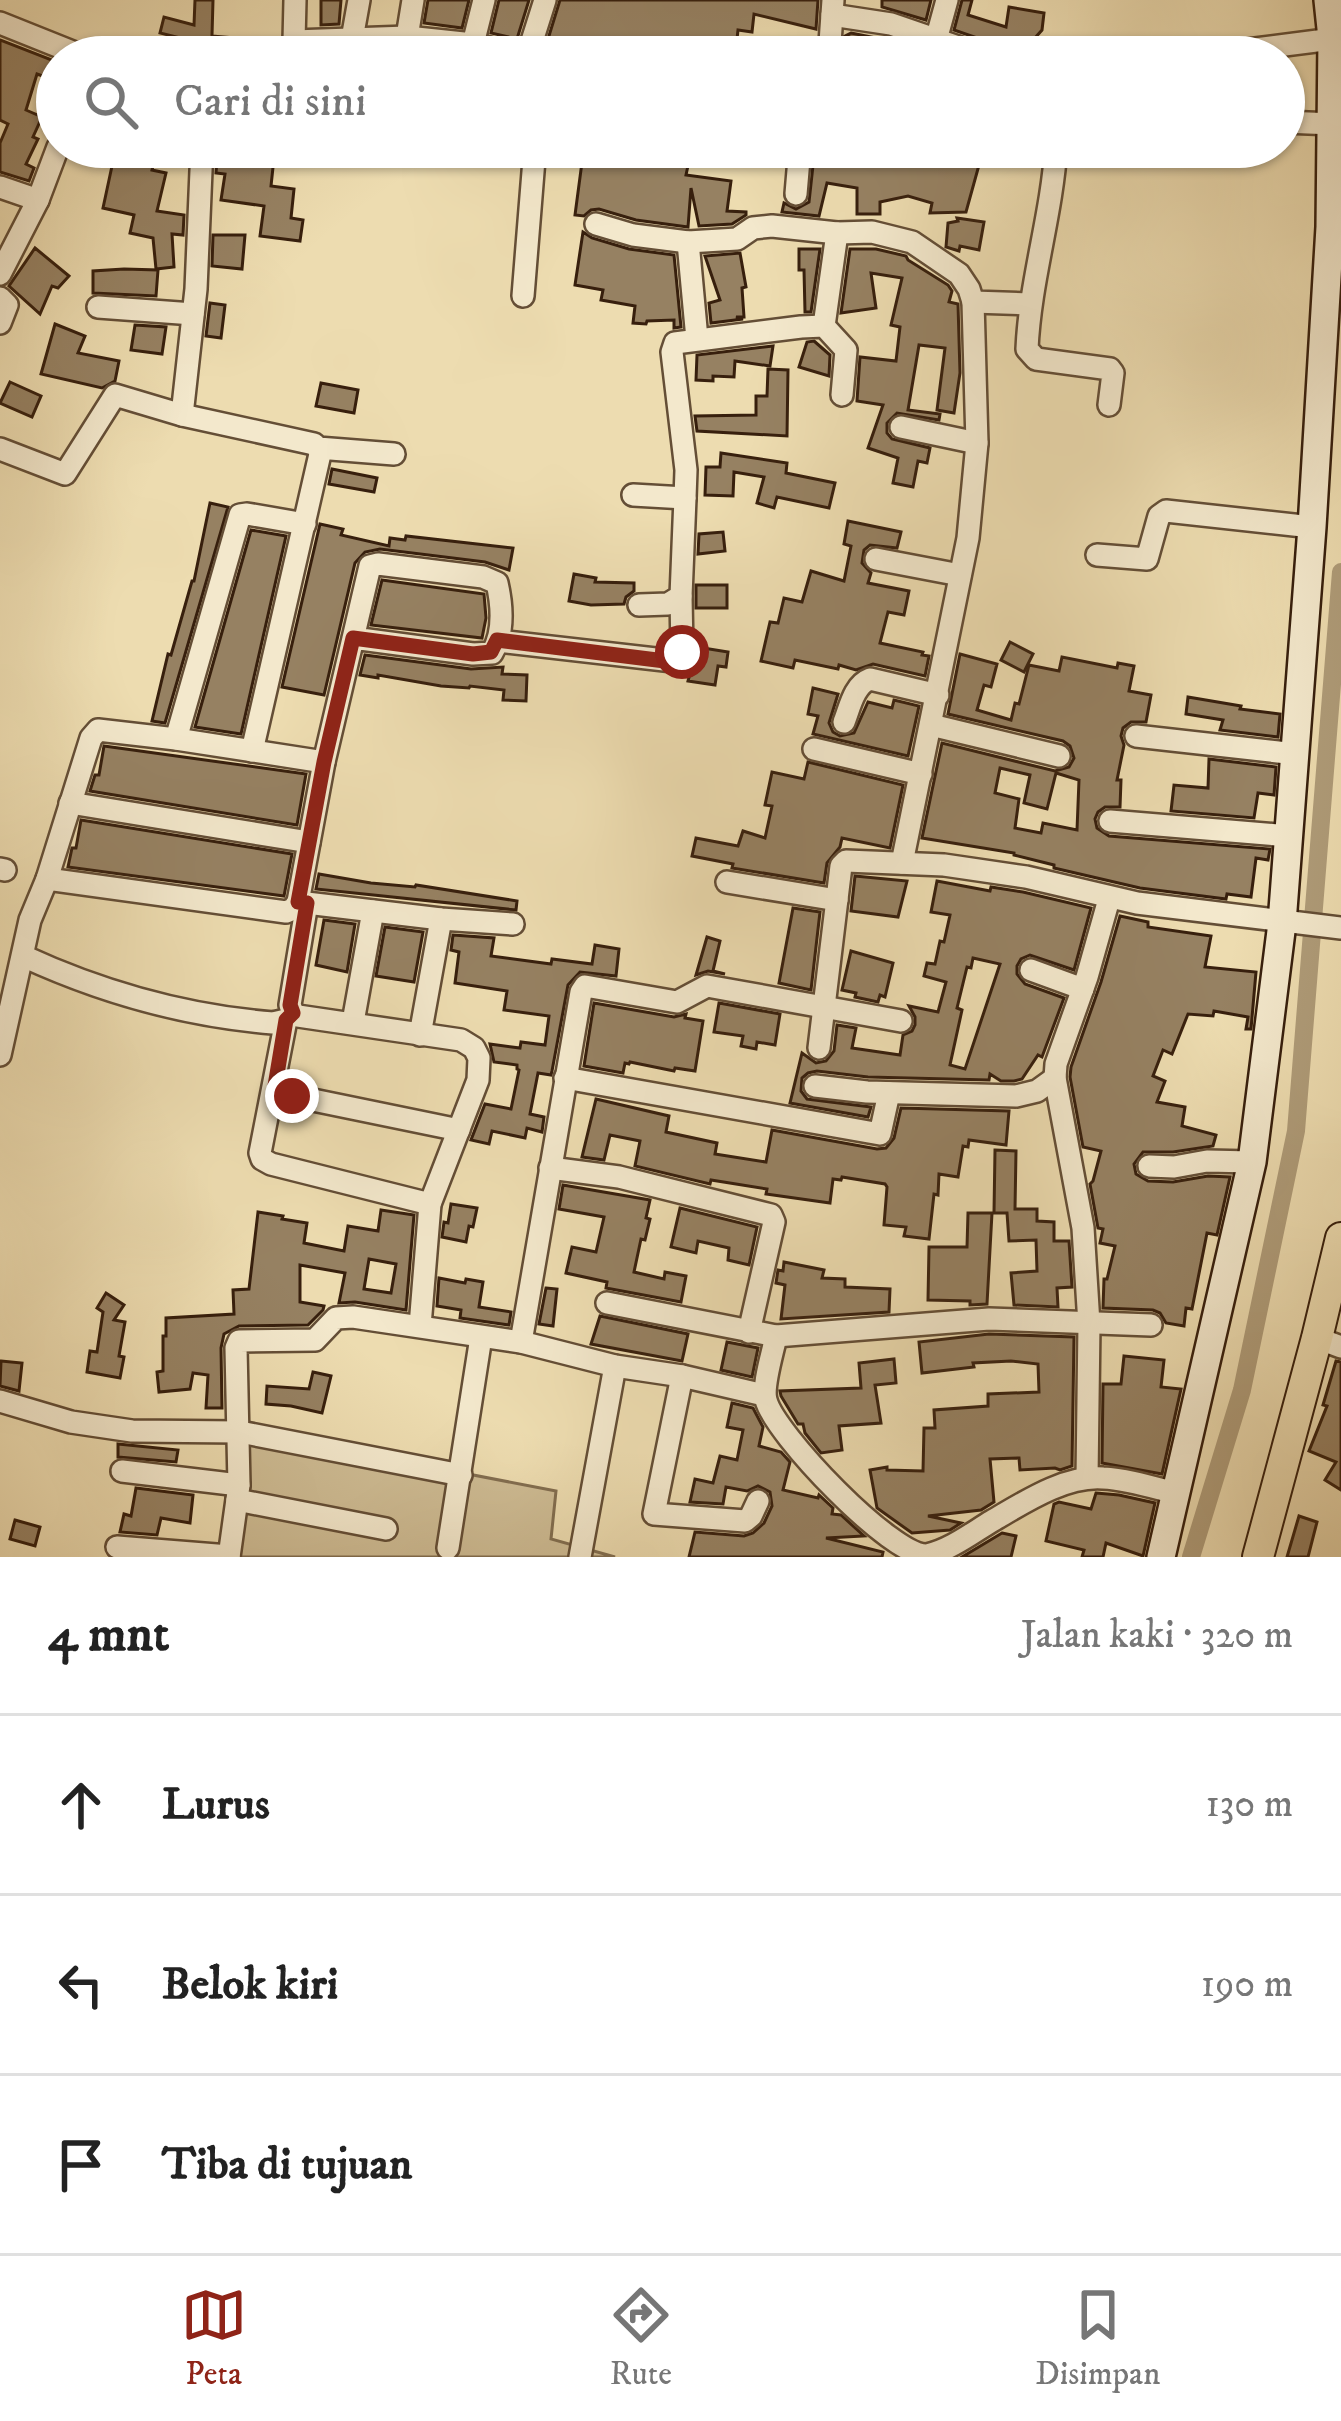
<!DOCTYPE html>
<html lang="id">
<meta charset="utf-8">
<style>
:root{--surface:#fff;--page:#f6f6f6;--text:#222;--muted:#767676;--line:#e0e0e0;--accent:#8f2418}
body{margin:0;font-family:"IM FELL DW Pica",serif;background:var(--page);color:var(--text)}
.stop{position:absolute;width:36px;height:36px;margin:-27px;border:9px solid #8f2418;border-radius:50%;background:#fff}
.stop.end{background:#8f2418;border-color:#fff;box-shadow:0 3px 12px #0008}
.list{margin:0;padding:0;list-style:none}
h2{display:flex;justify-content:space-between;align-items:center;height:156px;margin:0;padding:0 48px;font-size:51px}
h2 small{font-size:39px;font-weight:400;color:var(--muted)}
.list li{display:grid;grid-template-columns:78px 1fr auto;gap:36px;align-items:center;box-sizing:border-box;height:180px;padding:0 48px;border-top:3px solid var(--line)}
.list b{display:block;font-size:45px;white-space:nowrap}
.list em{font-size:39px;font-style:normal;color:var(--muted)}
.icon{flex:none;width:66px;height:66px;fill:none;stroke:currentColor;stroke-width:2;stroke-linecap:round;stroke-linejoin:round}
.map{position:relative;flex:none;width:1341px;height:1557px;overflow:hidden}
.search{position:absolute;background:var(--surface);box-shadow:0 3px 9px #0004;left:36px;right:36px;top:36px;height:132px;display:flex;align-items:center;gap:30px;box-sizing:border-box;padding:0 42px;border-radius:66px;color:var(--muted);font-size:45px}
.sheet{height:696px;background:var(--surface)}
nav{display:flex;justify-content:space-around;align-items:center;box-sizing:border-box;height:168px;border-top:3px solid var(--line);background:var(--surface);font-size:33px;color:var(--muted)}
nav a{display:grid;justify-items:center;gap:6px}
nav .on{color:var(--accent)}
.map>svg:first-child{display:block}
</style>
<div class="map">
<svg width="1341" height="1557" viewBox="0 0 1341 1557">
<rect width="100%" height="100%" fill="#eddcb0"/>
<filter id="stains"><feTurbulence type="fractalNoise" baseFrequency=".00167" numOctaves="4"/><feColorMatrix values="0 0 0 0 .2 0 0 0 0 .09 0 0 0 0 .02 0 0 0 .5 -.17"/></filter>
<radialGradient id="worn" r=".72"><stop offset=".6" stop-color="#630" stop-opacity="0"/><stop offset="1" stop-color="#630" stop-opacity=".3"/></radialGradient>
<polygon fill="#cebc94" stroke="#826e50" stroke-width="3" points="251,1432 556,1491 551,1539 615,1557 236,1557"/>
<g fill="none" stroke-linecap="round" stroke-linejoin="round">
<polyline stroke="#af9c79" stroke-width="18" points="1191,1557 1242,1390 1296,1131 1341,572"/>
</g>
<g fill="#968162" stroke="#371f0d" stroke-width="3" fill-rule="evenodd">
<polygon points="195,0 213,0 212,36 248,39 246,57 203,57 204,44 160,33 164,17 194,25"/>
<polygon points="321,0 341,0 339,24 321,25"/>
<polygon points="428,0 469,0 462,28 424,23"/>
<polygon points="499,0 529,0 517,39 491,33"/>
<polygon points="560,0 818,0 816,29 754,14 752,32 738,30 735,57 600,57 580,52 579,57 558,57 544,52"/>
<polygon points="882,0 931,0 926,20 882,7"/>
<polygon points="962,0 972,0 968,15 1006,27 1009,7 1044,13 1042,30 1018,57 1011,57 992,43 954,30"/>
<polygon points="851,33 901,43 903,57 867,57 869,42 845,36"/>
<polygon points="0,40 57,62 57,81 37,74 26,110 42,117 33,137 38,139 26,164 34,168 29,181 0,172 0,143 8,124 0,120"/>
<polygon points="119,147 158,147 152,170 166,173 157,211 184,215 183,235 172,234 174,267 156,269 153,238 130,233 134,215 103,208 115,152 118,152"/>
<polygon points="218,147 270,147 269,157 274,158 271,186 294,189 291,218 303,220 300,241 260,236 264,206 221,200 225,174 216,173"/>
<polygon points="584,147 685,147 683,160 689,161 686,175 731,181 727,211 746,212 746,215 732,224 699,226 691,188 688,227 636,220 599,209 591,210 584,216 575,215"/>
<polygon points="815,147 984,147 966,212 930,213 932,203 908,196 880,202 880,214 857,214 857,188 827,183 819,216 782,212 784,203 796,209 809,202"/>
<polygon points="957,218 984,222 979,250 960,246 959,251 946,247 948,223 958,221"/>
<polygon points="583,232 592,238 629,249 674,255 681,327 674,328 674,320 647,321 646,324 633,323 635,306 601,300 603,290 575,285"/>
<polygon points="213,235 245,235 242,269 212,266"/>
<polygon points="35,248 69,276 58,288 52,286 40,314 9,286"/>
<polygon points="799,249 820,249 811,312 805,312 804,270 799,270"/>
<polygon points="850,249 876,249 906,256 908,260 948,285 952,291 949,302 958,304 960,373 954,413 937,410 945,348 919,345 908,410 940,414 939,420 897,413 887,423 887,433 892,439 930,448 927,463 918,461 913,487 893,483 898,458 868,448 883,405 857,401 860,357 896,361 900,327 891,325 902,278 871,273 876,308 841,313"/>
<polygon points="740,253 746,287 742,288 744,317 736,317 743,319 711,323 709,303 720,300 705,256"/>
<polygon points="124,269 158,270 156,296 93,293 93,271"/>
<polygon points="210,303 225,305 221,338 206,336"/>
<polygon points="55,324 85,336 78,353 119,361 115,381 102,388 41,374"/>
<polygon points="135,325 166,327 162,354 131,350"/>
<polygon points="814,341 830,355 829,376 799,367 807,342"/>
<polygon points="773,346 770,366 735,361 734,377 713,376 713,381 696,380 697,355"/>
<polygon points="768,369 788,370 787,436 697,431 695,416 756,415 756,396 767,396"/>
<polygon points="10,382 41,396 32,417 0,403"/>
<polygon points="321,383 358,390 354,413 316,406"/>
<polygon points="721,453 787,463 786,473 835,483 829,508 777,497 774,508 757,503 764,477 734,472 733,496 705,495 706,467 720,467"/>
<polygon points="332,469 377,478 374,492 329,484"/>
<polygon points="210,503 228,507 165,723 152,721 168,654 171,655 192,581 194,581"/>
<polygon points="848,521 901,532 897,548 870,545 864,550 862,563 871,573 868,583 909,591 904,615 888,612 880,643 923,652 922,655 929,656 925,676 873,664 856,670 839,665 838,669 795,660 793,668 761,661 770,622 778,623 784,598 802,602 811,571 844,581 851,546 844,544"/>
<polygon points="320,524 343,529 341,535 389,546 390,538 405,540 406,536 513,548 509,570 485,562 380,549 365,552 355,563 324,695 282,687"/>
<polygon points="251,530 286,536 241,734 195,727"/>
<polygon points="723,532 725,551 698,554 699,534"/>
<polygon points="574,574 596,578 595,582 634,583 634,591 626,597 624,604 591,605 569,601"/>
<polygon points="382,580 484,594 486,618 482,638 371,625"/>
<rect x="696" y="585" width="31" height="23"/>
<polygon points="1010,642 1033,654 1024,672 1001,660"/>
<polygon points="697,647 728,652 726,667 718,666 715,685 688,681"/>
<path d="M960,654L997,664L991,687L984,685L977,710L1011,720L1015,703L1019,704L1029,665L1059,671L1062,657L1117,668L1118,663L1134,666L1129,691L1151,695L1146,722H1131L1123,728L1121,736L1124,745L1117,780H1121L1120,807H1105L1098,812L1095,819L1097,828L1109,836L1270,849L1268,860L1256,858L1251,897L1227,894L1226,899L1140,888L1054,868V865L1014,855V853L922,838L942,743L1055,771L1069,767L1074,758L1070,746L1063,741L948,714ZM1000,768L1030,775L1024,803L1047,809L1056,773L1079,780L1077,830L1043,823L1041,833L1015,828L1019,799L995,793Z"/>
<polygon points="365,655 471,669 503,667 502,674 527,675 526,701 503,700 504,690 470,686 469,688 441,686 378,675 378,678 360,675"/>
<polygon points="813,688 838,694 829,723 833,732 840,736 854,733 868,702 892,708 894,700 919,706 908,756 813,734 818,716 808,714"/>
<polygon points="1188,697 1241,706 1240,709 1280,714 1278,737 1220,730 1223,720 1186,714"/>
<polygon points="104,746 306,774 297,825 90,791 95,775 99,775"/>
<polygon points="1209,759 1276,767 1274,795 1258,793 1254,818 1171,811 1174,785 1208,788"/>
<polygon points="808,762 903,785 890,848 842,838 840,847 827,863 824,883 732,868 733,864 692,856 696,838 738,846 743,831 765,838 772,806 765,805 772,772 804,779"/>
<polygon points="81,820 292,854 284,896 68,867 72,848 76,848"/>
<polygon points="319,874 371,883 415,887 416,885 517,901 516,910 316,889"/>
<polygon points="855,876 907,881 898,917 851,911"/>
<path d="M937,881L990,891L991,887L1023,892L1091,908L1074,970L1030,955L1021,959L1017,966V974L1025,984L1064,998L1042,1057L1038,1055L1022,1079L1014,1081H1001L990,1074L989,1080L868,1077L817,1071L808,1073L802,1078L801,1091L807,1099L871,1107L868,1117L790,1103L802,1053L816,1063L826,1061L834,1051L837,1025L856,1028L852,1048L900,1055L903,1035L912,1031L915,1025V1017L909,1006L938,1012L946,982L924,976L927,963L935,964L940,941L944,942L950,915L931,912ZM973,958L1000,964L965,1069L950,1065L962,1010L957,1008L967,967L971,968Z"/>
<polygon points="793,908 820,912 811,990 779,983"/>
<polygon points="1120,916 1148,922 1148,927 1211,936 1205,967 1256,972 1251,1029 1246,1029 1248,1017 1214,1011 1213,1016 1188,1014 1172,1054 1163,1050 1153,1076 1165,1081 1157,1102 1185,1107 1182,1126 1216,1135 1213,1146 1173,1152 1143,1152 1134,1164 1136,1174 1148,1181 1173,1182 1208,1176 1230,1177 1217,1235 1207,1233 1192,1309 1186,1308 1184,1326 1166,1323 1160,1313 1153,1310 1103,1308 1104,1279 1107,1279 1115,1246 1100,1243 1103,1229 1098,1228 1090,1184 1093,1181 1101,1151 1083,1147 1070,1077 1071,1067 1101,982"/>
<polygon points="324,920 355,924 347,972 316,965"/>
<polygon points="385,927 423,932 414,982 376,976"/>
<polygon points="453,935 494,938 491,956 551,964 552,959 592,964 595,945 619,949 616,976 580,972 568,985 552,1071 551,1075 538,1073 530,1114 544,1117 542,1132 527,1128 525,1138 492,1131 489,1144 471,1140 485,1104 511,1109 519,1070 517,1069 517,1065 494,1062 490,1044 520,1048 521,1042 545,1045 549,1016 504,1010 507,991 455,983 459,952 451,950"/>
<polygon points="707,937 720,941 713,971 725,974 708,971 696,975"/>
<polygon points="851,951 893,963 885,997 880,995 878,1002 855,997 856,993 842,990"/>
<polygon points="594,1003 674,1017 686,1014 685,1018 703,1021 695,1071 675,1068 674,1071 630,1062 629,1064 625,1063 623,1073 584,1066"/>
<polygon points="719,1003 780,1014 775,1045 757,1042 756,1049 741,1046 743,1036 714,1032"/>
<polygon points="596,1099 669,1116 666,1132 717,1143 715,1154 766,1162 772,1130 877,1149 886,1148 894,1138 901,1108 1009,1111 1006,1145 969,1140 968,1147 963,1146 958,1177 939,1174 938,1195 934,1194 929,1239 904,1236 906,1227 884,1225 887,1187 885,1184 842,1177 841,1180 833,1179 830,1203 766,1194 767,1189 711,1180 710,1184 635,1166 640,1141 610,1135 604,1160 582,1157"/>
<polygon points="995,1150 1016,1151 1015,1209 1037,1209 1037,1221 1054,1222 1054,1241 1069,1241 1072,1287 1057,1288 1058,1307 1014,1305 1011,1273 1037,1271 1036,1240 1009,1241 1007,1213 994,1213"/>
<polygon points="563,1185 650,1200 646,1218 650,1219 645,1240 641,1239 634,1272 664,1279 665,1272 686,1276 681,1302 606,1288 607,1282 566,1273 572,1247 596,1252 604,1217 559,1209"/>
<polygon points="451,1204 477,1208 473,1227 469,1226 466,1242 442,1237 444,1222 448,1223"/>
<polygon points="680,1208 757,1227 749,1265 728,1260 729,1248 698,1241 696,1253 671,1247"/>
<path d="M381,1210L414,1215L406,1310L355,1302L339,1303L345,1273L300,1265V1302L324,1306L323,1310L308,1325L239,1326L224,1334L221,1348L222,1408H206L208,1375L193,1373L190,1389L159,1392L157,1372L163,1371V1336H166V1318L234,1314L233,1290L249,1289L258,1212L283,1216L282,1219L307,1223L304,1243L344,1251L348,1226L378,1231ZM369,1259L396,1264L391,1293L364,1289Z"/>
<polygon points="968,1213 992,1213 987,1304 970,1305 970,1301 928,1300 929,1247 967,1247"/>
<polygon points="784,1262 824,1270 822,1278 845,1279 845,1287 890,1289 889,1312 781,1319 785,1285 776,1283 778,1270 783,1271"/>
<polygon points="439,1278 465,1283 466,1279 483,1282 479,1307 511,1312 509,1325 460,1318 461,1310 437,1306"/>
<polygon points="546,1288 557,1289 553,1326 539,1324"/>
<polygon points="106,1293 124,1305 114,1320 125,1322 119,1356 124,1357 120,1378 87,1372 90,1351 97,1352 103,1312 97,1308"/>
<polygon points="600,1316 688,1334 682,1361 591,1344"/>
<polygon points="989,1334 1074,1337 1072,1466 1060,1470 1055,1468 1020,1470 1019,1458 990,1459 994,1502 981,1510 928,1516 961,1523 950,1530 912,1533 877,1508 870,1470 887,1467 887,1470 923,1471 924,1428 935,1428 934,1410 988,1406 988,1394 1039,1392 1038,1364 1011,1361 973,1363 974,1367 922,1373 919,1342"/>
<polygon points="727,1342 758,1348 752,1377 721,1370"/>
<polygon points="1124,1356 1164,1360 1161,1387 1181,1389 1162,1474 1102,1463 1103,1384 1121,1384"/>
<polygon points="894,1359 896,1383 875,1385 881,1423 839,1426 842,1450 821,1453 805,1433 803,1424 798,1424 781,1396 780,1391 861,1388 859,1363"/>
<polygon points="1,1361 22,1363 19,1391 0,1386"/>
<polygon points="1336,1361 1341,1362 1341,1490 1325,1480 1336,1462 1309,1451 1327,1406 1323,1405"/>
<polygon points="313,1372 331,1376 322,1413 291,1406 266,1404 267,1386 309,1389"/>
<polygon points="732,1403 753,1408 763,1427 759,1446 781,1452 790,1462 783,1490 818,1498 819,1495 833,1508 832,1514 841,1515 864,1536 826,1538 883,1552 882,1557 689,1557 695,1532 744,1536 753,1533 764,1523 772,1506 770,1492 758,1486 747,1491 726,1487 723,1504 690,1502 695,1479 713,1483 720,1456 737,1460 743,1430 727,1427"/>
<polygon points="118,1444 178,1450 176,1462 118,1457"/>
<polygon points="136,1488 193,1495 190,1523 161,1518 157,1535 120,1532 124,1514 131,1516"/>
<polygon points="1096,1493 1119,1495 1155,1503 1143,1556 1106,1543 1103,1557 1082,1557 1084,1550 1046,1541 1054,1504 1059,1502 1091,1509"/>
<polygon points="1299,1516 1317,1522 1308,1557 1287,1557"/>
<polygon points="15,1520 40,1527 35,1546 10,1539"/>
<polygon points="1002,1533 1016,1536 1011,1557 962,1557"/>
</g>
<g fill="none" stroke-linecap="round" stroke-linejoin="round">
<defs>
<g id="street">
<polyline points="832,15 891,24 987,57"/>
<polyline points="0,23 85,57"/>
<polyline points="407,37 413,0"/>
<polyline points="352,39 359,0"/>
<polyline points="936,40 947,0"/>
<polyline points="294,41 295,0"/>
<polyline points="473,44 484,0"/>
<polyline points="281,57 294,41 407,37 473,44 526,57"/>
<polyline points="527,57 545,0"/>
<polyline points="829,57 833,0"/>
<polyline points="1211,57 1215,54 1341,38"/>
<polyline points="1284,122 1333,124"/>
<path d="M1056,147C1052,215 1030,280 1027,349L1036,359L1110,369L1113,373L1109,405"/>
<polyline points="0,187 38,200"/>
<polyline points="796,194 800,147"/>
<polyline points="596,224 633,235 688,242 737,239 753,228 772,226 837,233 872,232 912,242 959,274 969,289 973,302 1029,304"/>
<polyline points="688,242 697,339"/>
<polyline points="0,274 38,200 58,147"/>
<polyline points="523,296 535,147"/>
<polyline points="0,298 7,305 0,323"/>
<polyline points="98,307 193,314"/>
<polyline points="824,326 837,233"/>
<polyline points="182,415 196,289 202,147"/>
<polyline points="901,427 977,443"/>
<polyline points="0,449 65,474 115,395 182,415 314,444 318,448 394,454"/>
<polyline points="633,495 685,498 686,470 672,352 675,343 801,327 824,326 846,350 842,395"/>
<polyline points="1097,555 1147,559 1159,516 1166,511 1312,527"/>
<polyline points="876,559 960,575"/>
<polyline points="639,605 668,604 681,596 685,498"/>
<polyline points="498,641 673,661 682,652 681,596"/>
<path d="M844,722C850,707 854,685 870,679L938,695"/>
<polyline points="931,725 1059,756"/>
<polyline points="1136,736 1296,754"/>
<polyline points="176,739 240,515 247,514 305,524"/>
<polyline points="814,749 921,774"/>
<polyline points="252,751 320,454 318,448"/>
<polyline points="70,803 309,842"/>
<polyline points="1110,821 1289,836"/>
<polyline points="902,863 968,538 977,443 973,302"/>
<polyline points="0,869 5,870"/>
<polyline points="47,879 286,912 293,909 298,902 441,919 513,924"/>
<polyline points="727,882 837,900"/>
<path d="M298,902L324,762L370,566L378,564L483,577L497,583C502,605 504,633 492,653L473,654L353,638"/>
<path d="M23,956C101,992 187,1016 273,1023L286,1020L293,1013L298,1016L461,1040L474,1048L479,1058L478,1080L430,1204L420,1326"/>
<polyline points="1031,970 1083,989"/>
<polyline points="293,1013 290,1005 307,903"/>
<polyline points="286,1020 260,1153 262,1159 271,1164 430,1204"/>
<polyline points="353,1022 373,911"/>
<polyline points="420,1035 441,919"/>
<polyline points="819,1048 841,866 846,861 944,865 1026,877 1137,903 1341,928"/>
<polyline points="0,1055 30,920 47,879 91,738 98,730 176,739 324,762"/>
<polyline points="565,1078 880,1134 889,1093"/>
<polyline points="815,1086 867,1092 1016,1096 1037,1091 1055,1078"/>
<polyline points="274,1092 459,1130"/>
<polyline points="1149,1166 1174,1167 1207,1161 1252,1162"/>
<polyline points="550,1168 619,1177 771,1215 774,1222 749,1332"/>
<polyline points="607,1303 776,1336 989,1319 1151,1325"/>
<path d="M776,1336C773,1352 762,1386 766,1400C774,1433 892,1557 927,1555C950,1550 972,1533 992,1521C1023,1503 1065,1475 1103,1478C1127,1479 1152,1487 1175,1493"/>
<polyline points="1317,1338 1341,1347"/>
<polyline points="521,1342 581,992 585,986 677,1002 707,986 901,1021"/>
<polyline points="682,1376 654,1514 745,1521 751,1516 758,1501"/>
<polyline points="0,1401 71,1422 132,1431 240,1432 461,1475"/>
<polyline points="122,1471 239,1485"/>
<polyline points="1087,1478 1089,1324 1083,1228 1055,1078 1056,1064 1087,977 1109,899"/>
<polyline points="237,1500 386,1529"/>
<polyline points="117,1547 229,1556"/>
<polyline points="448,1548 481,1337"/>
<polyline points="229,1557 239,1485 236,1348 239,1341 315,1340 336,1318 353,1317 521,1342 615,1366 682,1376 764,1395"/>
<polyline points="580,1557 615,1366"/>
</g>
<polyline id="secondary" points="1161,1557 1252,1162 1282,923 1312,527 1330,227 1332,38 1328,0"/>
<polyline id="primary" points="1258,1557 1317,1338 1341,1238"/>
</defs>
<use href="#street" stroke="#644e36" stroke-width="26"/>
<use href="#secondary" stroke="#371f0d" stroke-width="32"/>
<use href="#primary" stroke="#371f0d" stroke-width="34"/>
<use href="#street" stroke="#f3e8cc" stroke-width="21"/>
<use href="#secondary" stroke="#f3e8cc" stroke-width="27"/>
<use href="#primary" stroke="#eddcb0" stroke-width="30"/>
</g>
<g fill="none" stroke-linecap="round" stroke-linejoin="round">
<polyline stroke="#8f2418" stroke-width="15" points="292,1096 274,1092 286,1020 293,1013 290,1005 307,903 298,902 324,762 353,638 473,654 491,652 497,640 673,662 682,652"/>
</g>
<rect width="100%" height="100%" filter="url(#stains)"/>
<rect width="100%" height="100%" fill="url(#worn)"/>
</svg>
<div class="stop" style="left:682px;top:652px"></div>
<div class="stop end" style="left:292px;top:1096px"></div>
<div class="search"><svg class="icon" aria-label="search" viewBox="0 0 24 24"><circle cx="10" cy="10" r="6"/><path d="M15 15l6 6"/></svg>Cari di sini</div>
</div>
<section class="sheet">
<h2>4 mnt<small>Jalan kaki · 320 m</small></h2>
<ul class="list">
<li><svg class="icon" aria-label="ahead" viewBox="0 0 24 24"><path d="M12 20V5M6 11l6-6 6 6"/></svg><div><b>Lurus</b></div><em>130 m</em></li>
<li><svg class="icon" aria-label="left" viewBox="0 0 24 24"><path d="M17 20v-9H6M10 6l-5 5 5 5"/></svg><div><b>Belok kiri</b></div><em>190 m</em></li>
<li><svg class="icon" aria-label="arrive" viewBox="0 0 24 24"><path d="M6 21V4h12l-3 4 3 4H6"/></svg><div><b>Tiba di tujuan</b></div></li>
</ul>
</section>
<nav>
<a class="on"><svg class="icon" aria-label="map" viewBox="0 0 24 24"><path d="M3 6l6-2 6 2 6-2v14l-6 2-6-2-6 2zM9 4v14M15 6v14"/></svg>Peta</a>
<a><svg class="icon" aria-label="directions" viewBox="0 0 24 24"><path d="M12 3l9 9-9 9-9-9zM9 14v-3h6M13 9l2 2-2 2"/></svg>Rute</a>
<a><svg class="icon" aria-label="saved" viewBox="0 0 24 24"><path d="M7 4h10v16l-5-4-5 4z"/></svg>Disimpan</a>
</nav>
